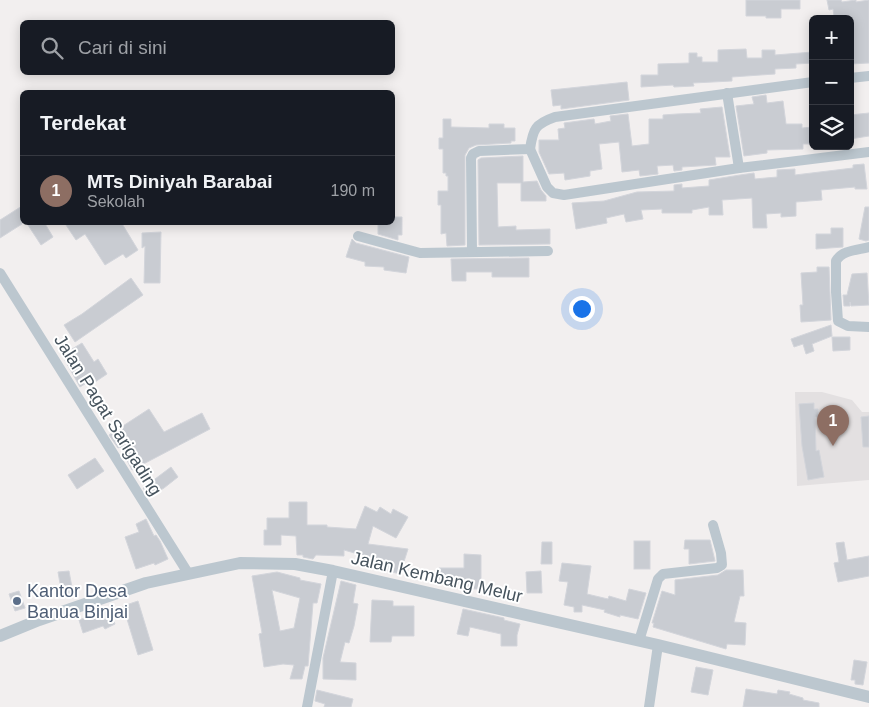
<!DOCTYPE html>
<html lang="id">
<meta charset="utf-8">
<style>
:root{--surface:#171b24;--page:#242831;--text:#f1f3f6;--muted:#9ea1a6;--line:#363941;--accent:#2563eb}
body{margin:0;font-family:Helvetica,sans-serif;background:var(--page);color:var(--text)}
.controls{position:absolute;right:15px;top:15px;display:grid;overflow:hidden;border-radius:8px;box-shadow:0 2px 12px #0003}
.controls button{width:45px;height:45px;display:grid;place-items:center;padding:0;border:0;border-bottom:1px solid var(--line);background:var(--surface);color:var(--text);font:25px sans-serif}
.you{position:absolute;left:581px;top:308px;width:18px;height:18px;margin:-12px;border:4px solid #fff;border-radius:50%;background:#1a73e8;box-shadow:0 0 0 8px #1a73e833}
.badge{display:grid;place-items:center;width:32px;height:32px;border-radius:50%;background:var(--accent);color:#fff;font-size:16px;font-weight:700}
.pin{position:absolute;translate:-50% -41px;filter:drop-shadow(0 1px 2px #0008)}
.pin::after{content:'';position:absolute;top:26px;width:18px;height:15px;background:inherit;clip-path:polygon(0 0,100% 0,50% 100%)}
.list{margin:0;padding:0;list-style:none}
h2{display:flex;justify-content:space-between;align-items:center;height:65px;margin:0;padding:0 20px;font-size:21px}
h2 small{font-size:16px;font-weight:400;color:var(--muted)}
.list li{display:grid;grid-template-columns:32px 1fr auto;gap:15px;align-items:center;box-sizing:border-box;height:70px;padding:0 20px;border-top:1px solid var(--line)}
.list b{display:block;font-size:19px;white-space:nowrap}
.list p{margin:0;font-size:16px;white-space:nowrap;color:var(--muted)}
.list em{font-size:16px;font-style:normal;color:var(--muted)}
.icon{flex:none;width:28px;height:28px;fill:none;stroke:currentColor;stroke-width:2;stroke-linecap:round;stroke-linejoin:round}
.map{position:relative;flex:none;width:869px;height:707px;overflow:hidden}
.search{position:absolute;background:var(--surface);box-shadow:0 2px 12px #0003;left:20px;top:20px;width:375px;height:55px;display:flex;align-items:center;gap:12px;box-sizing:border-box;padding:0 18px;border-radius:8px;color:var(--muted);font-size:19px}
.panel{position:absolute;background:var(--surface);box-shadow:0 2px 12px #0003;left:20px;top:90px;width:375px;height:135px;border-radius:8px}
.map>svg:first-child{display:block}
</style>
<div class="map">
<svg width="869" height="707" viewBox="0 0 869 707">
<rect width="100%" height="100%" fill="#f2efef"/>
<polygon fill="#e3e0e1" points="795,392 822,392 852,400 862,412 869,412 869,480 797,486"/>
<g fill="#c9ccd2" stroke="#d3d5db" fill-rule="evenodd">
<polygon points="746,0 800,0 800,9 781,9 781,18 766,18 766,16 746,16"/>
<polygon points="827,0 841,0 842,2 856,0 856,2 869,0 869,63 850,64 850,17 838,18 838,16 834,16 833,9 829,10"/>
<polygon points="746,49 747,58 762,58 762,50 775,50 775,55 813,52 813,63 796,64 796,68 775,69 775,74 732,77 732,81 693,83 694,86 674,87 673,85 641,87 641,75 658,75 658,64 689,63 689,53 697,53 697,57 702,57 702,62 718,62 718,50"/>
<polygon points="627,82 629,100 561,109 561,105 553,106 551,90"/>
<polygon points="766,95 767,103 783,101 786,124 802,124 802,128 813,127 813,144 803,144 803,149 767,150 767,153 744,156 736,106 754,104 752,97"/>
<polygon points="722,107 730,157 715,157 716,165 682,167 682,170 674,171 673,165 657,166 658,174 640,176 639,170 622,172 619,142 599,144 602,169 590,171 590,176 565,180 564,173 549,174 539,152 539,140 559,140 558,129 565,128 564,123 594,119 595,124 611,121 610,116 628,114 632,146 649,144 649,119 663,119 663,115 677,114 701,113 700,109"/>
<polygon points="869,113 869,136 850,139 850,115"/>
<polygon points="443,119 451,119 451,127 489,128 489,124 504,124 504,128 515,128 515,141 511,141 511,143 476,145 469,148 465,155 465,245 447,246 446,233 441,234 441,205 438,205 438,191 448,191 448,176 446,176 446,173 443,173 443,149 439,149 439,138 443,138"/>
<polygon points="523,156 523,182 537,181 541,190 546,196 546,201 521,201 521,183 497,183 498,227 516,226 516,230 550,229 550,244 479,245 478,160 481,158"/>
<polygon points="864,164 867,189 855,189 855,187 821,190 822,200 796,202 796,216 781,217 781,213 766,214 767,228 753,228 752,198 722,200 723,215 709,215 709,207 692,210 692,213 662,213 662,209 641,210 643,219 626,222 624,214 606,218 607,223 576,229 572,203 604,201 637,192 674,191 674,185 682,184 682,188 709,186 709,180 740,175 754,173 755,179 777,177 777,170 795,169 795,175 853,168 853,165"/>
<polygon points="22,206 22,224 0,238 0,220"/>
<polygon points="865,207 869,207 869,240 866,241 859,239"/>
<polygon points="392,217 402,217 402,235 398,235 398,240 378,234 378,222 392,222"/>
<polygon points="26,222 44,222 53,237 41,245"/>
<polygon points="64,222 121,222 138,250 126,258 123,254 105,265 85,234 76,240"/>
<polygon points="831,228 843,228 843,247 816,249 816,234 831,234"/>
<polygon points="161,232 160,283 144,283 145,246 142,248 142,233"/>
<polygon points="352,239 356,243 409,257 406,273 384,270 384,267 365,266 365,262 346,257"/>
<polygon points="529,258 529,277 492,277 492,272 466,272 466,281 452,281 451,259"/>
<polygon points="817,267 829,267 831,320 801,322 800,305 803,305 801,273 817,272"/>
<polygon points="867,273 869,305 851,306 850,302 850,306 844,306 843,295 847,295 852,274"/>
<polygon points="131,278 143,295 75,342 64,325 82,314"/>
<polygon points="831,325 832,336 812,344 814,351 806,354 803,344 794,347 791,339"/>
<polygon points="832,337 850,337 850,350 833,351"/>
<polygon points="82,343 94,362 98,359 107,374 95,382 93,379 80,387 62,355"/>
<polygon points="814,403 814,409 818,409 818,417 815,417 816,451 819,450 824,477 808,480 802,446 799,404"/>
<polygon points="149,409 164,432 202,413 210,429 132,470 120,447 118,448 109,435"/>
<polygon points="869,416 869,447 863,447 861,417"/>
<polygon points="95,458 104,471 77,489 68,475"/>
<polygon points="171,467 178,477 164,488 149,497 143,488"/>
<polygon points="289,502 307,502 307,525 327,525 327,527 356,529 365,506 377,512 380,507 391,514 393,509 408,517 396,538 373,526 368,544 408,549 400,574 388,571 373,569 372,558 344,550 344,556 316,555 313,559 303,557 303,555 297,555 296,536 281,535 281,545 264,545 264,530 267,530 267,518 289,518"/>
<polygon points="146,519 154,536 156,535 160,541 168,559 155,565 154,563 136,569 125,537 139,532 136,524"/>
<polygon points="685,540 710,540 715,561 689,564 689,549 684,549"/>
<rect x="634" y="541" width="16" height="28"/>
<polygon points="542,542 552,542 552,564 541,564"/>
<polygon points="844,542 847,560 869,556 869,576 838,582 834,563 839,562 836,543"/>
<polygon points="464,554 481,555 481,589 466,589 466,584 439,583 439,568 464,568"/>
<polygon points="562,563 591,566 587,594 608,599 609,596 626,601 629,589 646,593 638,619 620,615 620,617 604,612 605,610 582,605 582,612 574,612 574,607 564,605 568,582 559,581"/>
<polygon points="726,570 743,570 744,596 740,596 734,622 746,623 745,645 727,644 726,649 653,627 654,623 652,623 662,591 675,595 675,580 718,575"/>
<polygon points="69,571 73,593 62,595 58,572"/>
<polygon points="541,571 542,593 527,593 526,572"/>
<path d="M277,572L300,578V580L321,584L317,603H313L308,666H305L302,679H290L294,665L283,664L264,667L259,634L262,633L252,576ZM272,590L300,598L294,628L280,631Z"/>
<polygon points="341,581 356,585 353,603 358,604 354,626 349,643 345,642 340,662 356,663 356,680 323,679 323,658"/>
<polygon points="19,591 25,608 15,611 9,594"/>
<polygon points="372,600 393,601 393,606 414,606 414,636 392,636 391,642 370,642"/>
<polygon points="138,601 153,650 138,655 123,606"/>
<polygon points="108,609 115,624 105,629 103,626 83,633 79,620"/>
<polygon points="463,609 504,618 504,620 520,624 517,635 517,646 501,646 501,634 470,627 468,636 457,634"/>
<polygon points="854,660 867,662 863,685 855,684 855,680 851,680"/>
<polygon points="696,667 713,670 708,695 691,692"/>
<polygon points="746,689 777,694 778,690 790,692 789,694 803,698 803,700 819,703 819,707 743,707"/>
<polygon points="317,690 353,699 351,707 324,707 325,704 315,701"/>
</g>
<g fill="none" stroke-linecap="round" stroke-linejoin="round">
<g stroke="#bcc7cf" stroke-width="10">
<polyline points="850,78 869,76"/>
<polyline points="727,93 739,168"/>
<polyline points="530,149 547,187 553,193 564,195 739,168 869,152"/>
<polyline points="358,236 420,253 548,251"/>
<path d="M869,247C858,250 842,250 836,261V292L838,321L848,326L869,327"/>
<path d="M472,252L471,158L473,154L479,151L530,149C533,129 535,124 555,117L813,82"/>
<polyline points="0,273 188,573"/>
<polyline points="639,641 658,579 663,574 717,568 722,565 721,553 713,525"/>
<polyline points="307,707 333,571"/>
<polyline points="649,707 658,645"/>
</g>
<polyline stroke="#bcc7cf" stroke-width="12" points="0,636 39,620 146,583 240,563 295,564 333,571 658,645 869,697"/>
</g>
<circle fill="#5c6f8a" stroke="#fff" stroke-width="2" cx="17" cy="601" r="5"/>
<g text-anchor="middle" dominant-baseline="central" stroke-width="4" stroke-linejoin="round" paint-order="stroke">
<g font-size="18" fill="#46535d" stroke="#fff">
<text transform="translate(108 415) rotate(58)">Jalan Pagat Sarigading</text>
<text transform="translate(437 577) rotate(13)">Jalan Kembang Melur</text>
</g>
<g font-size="18" fill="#4e5e75" stroke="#fff" text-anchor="start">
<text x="27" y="591">Kantor Desa<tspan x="27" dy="21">Banua Binjai</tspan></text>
</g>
</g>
</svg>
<div class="controls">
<button>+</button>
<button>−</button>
<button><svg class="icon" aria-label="layers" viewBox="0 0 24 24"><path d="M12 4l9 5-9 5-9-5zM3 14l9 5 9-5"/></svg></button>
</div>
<div class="you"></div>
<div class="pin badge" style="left:833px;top:446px;background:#8d6e63">1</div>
<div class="search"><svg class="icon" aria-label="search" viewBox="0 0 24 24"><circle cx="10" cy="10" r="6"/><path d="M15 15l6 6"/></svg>Cari di sini</div>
<section class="panel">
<h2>Terdekat<small></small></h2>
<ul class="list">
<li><span class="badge" style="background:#8d6e63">1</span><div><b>MTs Diniyah Barabai</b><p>Sekolah</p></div><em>190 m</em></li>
</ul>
</section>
</div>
